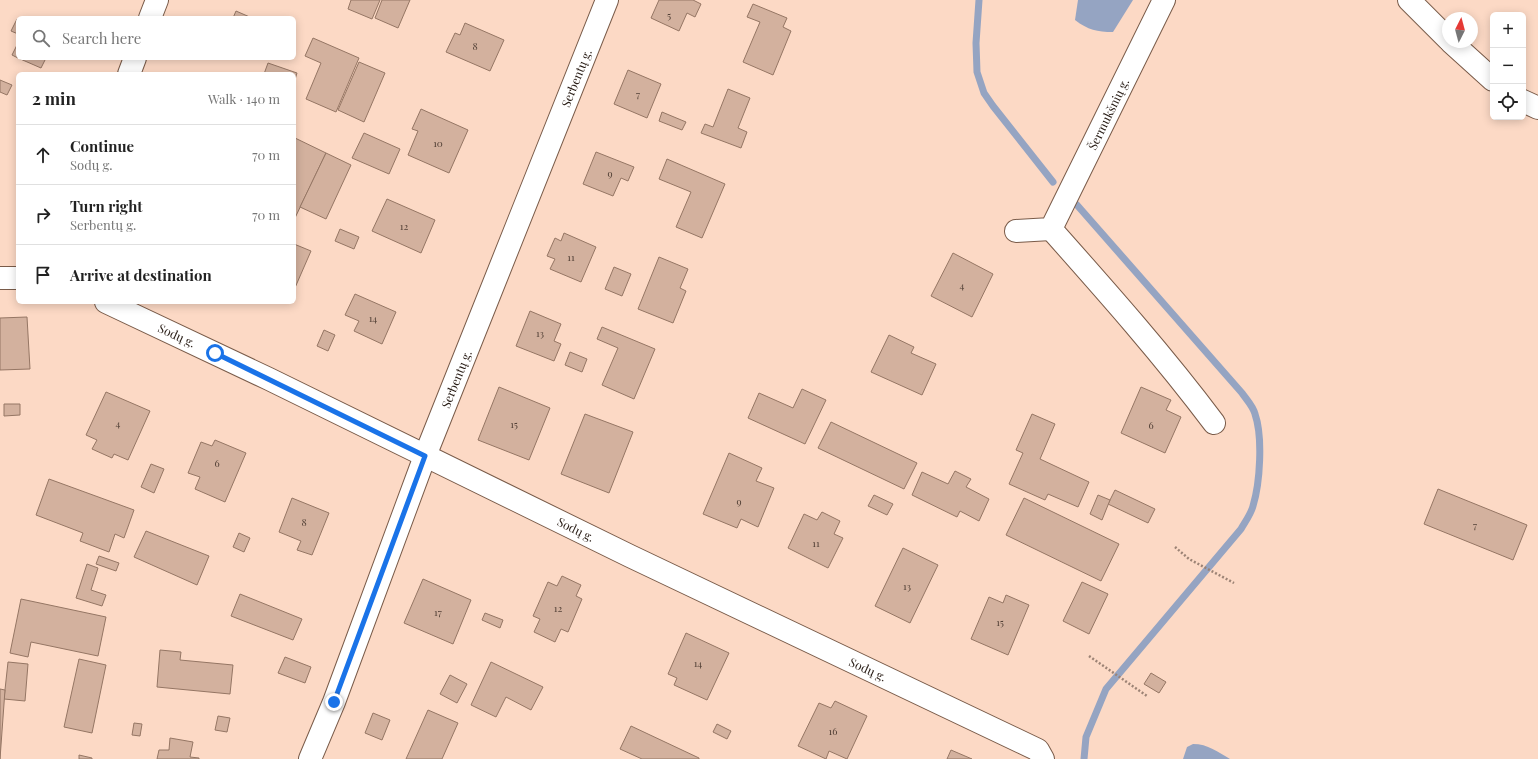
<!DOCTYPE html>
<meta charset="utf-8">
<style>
:root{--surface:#fff;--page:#f6f6f6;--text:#222;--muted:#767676;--line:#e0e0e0}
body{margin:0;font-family:"Playfair Display",serif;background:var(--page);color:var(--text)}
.controls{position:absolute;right:12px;top:12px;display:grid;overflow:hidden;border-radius:6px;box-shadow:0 2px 10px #0003}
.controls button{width:36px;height:36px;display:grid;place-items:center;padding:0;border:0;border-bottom:1px solid var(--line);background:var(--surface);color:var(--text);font:20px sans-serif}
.compass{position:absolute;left:1442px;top:12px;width:36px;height:36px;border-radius:50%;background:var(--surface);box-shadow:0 2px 10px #0003;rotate:6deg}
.stop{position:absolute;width:12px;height:12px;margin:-9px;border:3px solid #1a73e8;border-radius:50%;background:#fff}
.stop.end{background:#1a73e8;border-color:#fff;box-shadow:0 1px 4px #0008}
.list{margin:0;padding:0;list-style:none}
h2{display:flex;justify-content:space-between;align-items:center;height:52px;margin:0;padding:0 16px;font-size:17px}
h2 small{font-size:13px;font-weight:400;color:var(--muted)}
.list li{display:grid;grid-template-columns:26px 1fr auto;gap:12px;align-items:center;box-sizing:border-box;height:60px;padding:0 16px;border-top:1px solid var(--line)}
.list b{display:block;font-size:15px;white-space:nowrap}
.list p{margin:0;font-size:13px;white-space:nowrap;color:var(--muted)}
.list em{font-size:13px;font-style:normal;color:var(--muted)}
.icon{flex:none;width:22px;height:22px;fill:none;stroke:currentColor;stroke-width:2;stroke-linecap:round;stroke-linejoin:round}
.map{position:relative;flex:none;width:1538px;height:759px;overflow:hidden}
.search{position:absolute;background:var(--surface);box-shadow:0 2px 10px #0003;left:16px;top:16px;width:280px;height:44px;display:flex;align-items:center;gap:10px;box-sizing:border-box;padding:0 14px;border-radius:6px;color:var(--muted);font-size:15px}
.panel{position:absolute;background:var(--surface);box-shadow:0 2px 10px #0003;left:16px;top:72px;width:280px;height:232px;border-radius:6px}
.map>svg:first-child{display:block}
</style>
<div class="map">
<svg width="1538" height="759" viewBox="0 0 1538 759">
<rect width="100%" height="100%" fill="#fcd9c5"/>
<g fill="#95a4c2">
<path d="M1078,0H1133L1113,32C1097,32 1088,30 1075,20Z"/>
<path d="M1193,744C1208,744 1218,752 1230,759H1183L1187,747Z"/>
</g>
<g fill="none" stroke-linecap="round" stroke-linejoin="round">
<g stroke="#95a4c2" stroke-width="7">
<polyline points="979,0 976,43 977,72 984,93 993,106 1053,182"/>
<path d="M1077,205L1242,393C1246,399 1253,406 1255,414C1263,437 1260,483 1253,506C1251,514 1245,522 1241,529L1106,689L1086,737L1084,759"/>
</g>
</g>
<g fill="#d3b19e" stroke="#957664">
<polygon points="351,0 380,0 372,19 348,9"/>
<polygon points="382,0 410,0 398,28 375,18"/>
<polygon points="659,0 693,0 701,4 695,17 687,13 679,31 651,18"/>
<polygon points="753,4 787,18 783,27 791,31 773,75 743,62 760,22 747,17"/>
<polygon points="236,11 252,18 233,18"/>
<polygon points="17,19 18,20 18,34 11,31"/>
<polygon points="465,23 504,40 490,71 446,52 455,33 460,35"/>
<polygon points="313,38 359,58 336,112 306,99 321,63 305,56"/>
<polygon points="18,43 18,58 12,55"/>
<polygon points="18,58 46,58 41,68"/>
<polygon points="359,62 385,73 364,122 338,110"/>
<polygon points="268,63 297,73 294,83 294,74 264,74"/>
<polygon points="628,70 661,84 647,118 614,104"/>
<polygon points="0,80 12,85 7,95 0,92"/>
<polygon points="728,89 750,98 738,128 747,132 741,148 701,133 705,124 713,127"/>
<polygon points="421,109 468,130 449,173 408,155 418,131 412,129"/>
<polygon points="662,112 686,122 682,130 659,121"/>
<polygon points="364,133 400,149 389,174 352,158"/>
<polygon points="295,138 326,153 294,220 294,140"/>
<polygon points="596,152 634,167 628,181 621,178 613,196 583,184"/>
<polygon points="326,153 351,165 326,219 300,207"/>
<polygon points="667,159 725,184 702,238 676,227 691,192 659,179"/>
<polygon points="387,199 435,220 421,253 372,231"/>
<polygon points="340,229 359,237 354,249 335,241"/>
<polygon points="564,233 596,247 581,282 550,269 555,259 547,256 555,238 561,241"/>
<polygon points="294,244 311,251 294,290"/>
<polygon points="953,253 993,274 972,317 931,296"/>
<polygon points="659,257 688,269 680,288 686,291 673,323 638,309"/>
<polygon points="614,267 631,274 622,296 605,289"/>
<polygon points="355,294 396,312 382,344 354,331 359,321 345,315"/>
<polygon points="530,311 561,324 554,341 561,344 554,361 516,346"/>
<polygon points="27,317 30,369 0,370 0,318"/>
<polygon points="602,327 655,349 634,399 602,385 618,348 597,339"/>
<polygon points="324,330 335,335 328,351 317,346"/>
<polygon points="889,335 914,347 911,353 936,364 922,395 871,372"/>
<polygon points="570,352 587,359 582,372 565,365"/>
<polygon points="499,387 550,408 529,460 478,440"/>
<polygon points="1141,387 1171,400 1166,410 1181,417 1165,453 1121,433"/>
<polygon points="802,389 826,400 805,444 748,418 759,393 793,408"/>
<polygon points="106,392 150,411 128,460 114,454 112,458 92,449 97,440 86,435"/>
<polygon points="4,404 20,404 20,415 4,416"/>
<polygon points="585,414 633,432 609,493 561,474"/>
<polygon points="1032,414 1055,424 1040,459 1089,482 1078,507 1048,494 1045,500 1009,484 1023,453 1016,450"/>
<polygon points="831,422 917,463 904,489 818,448"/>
<polygon points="215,440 246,453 225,502 195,489 200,477 188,473 201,442 212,446"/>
<polygon points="729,453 762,468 756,481 774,488 758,527 741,519 737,528 703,514"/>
<polygon points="151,464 164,469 154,493 141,487"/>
<polygon points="955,471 971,479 966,487 989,499 979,521 960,511 957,517 912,495 922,472 948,484"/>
<polygon points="49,479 134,510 124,538 115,534 109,552 80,541 83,533 36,515"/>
<polygon points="1438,489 1527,525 1513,560 1424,524"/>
<polygon points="1115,490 1155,509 1148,523 1108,504"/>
<polygon points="874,495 893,504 887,515 868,506"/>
<polygon points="1098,495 1110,500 1102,520 1090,514"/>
<polygon points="292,498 329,513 312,555 297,550 301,541 279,532"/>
<polygon points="1024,498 1119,544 1101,581 1006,535"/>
<polygon points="822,512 840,521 834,534 843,538 828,568 788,548 804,514 817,520"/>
<polygon points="146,531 209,556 197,585 134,557"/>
<polygon points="239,533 250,538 244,552 233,547"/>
<polygon points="903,548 938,565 910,623 875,606"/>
<polygon points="99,556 119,563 116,571 96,564"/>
<polygon points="87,564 98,568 91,590 106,595 102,606 76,598"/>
<polygon points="562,576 581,585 576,596 582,599 568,632 561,629 555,642 534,632 540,619 533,616 548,582 557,586"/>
<polygon points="423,579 471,600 453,644 404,623"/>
<polygon points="1082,582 1108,594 1089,634 1063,621"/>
<polygon points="240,594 302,619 293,640 231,616"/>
<polygon points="1006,595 1029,605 1008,655 971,639 989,597 1003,603"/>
<polygon points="21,599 106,617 98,656 31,642 28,657 10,653"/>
<polygon points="485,613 503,620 500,628 482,620"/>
<polygon points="686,633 729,653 707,700 674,685 677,678 668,674"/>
<polygon points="160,650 181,652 180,660 233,665 230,694 157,687"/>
<polygon points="285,657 311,667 305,683 278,673"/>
<polygon points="79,659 106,665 92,733 64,727"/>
<polygon points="8,662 28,664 25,701 4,699"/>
<polygon points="491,662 543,687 531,710 506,697 496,717 471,705"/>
<polygon points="1151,673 1166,682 1159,693 1144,684"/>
<polygon points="450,675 467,684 457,703 440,694"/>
<polygon points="0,689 5,690 0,759"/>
<polygon points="835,701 867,716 847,759 829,751 826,759 798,746 819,703 831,708"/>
<polygon points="428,710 458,723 442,759 406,759"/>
<polygon points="373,713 390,720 382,740 365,733"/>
<polygon points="218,716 230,718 227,732 215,730"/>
<polygon points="134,723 142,724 140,736 132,735"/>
<polygon points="717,724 731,731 727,739 713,732"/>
<polygon points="631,726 699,758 699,759 642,759 620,749"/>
<polygon points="170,738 193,742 190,757 199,758 199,759 157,759 159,750 169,750"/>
<polygon points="951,750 972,759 947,759"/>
<polygon points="79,755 92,758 92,759 79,759"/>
</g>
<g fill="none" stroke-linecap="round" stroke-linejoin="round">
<defs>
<g id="minor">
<polyline points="1409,0 1448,39"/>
<polyline points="150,18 157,0"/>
<polyline points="1451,42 1493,80"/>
<polyline points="129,74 135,58"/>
<polyline points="1523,101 1538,108"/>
<path d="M1051,229C1107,292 1163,355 1214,423"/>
<polyline points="1016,231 1051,229 1164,0"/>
<polyline points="0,278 18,278"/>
<polyline points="106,302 269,379 630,556 1038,750 1043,759"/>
<polyline points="310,759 334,702 425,456 607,0"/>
</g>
</defs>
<use href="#minor" stroke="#795b49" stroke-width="24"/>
<g stroke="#9c8375" stroke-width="2.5" stroke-dasharray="2 2" stroke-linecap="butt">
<polyline points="1175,547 1189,559 1234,583"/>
<polyline points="1089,656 1147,696"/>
</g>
<use href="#minor" stroke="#fff" stroke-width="22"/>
</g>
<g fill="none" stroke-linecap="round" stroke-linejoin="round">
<polyline stroke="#1a73e8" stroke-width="5" points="215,353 425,456 334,702"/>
</g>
<g text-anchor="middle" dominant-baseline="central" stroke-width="3" stroke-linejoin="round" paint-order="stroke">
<g font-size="10" fill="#524036">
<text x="669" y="15">5</text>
<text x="475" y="46">8</text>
<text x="638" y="94">7</text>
<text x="438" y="143">10</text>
<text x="610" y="173">9</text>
<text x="404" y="226">12</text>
<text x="571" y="257">11</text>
<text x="962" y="285">4</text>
<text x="373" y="318">14</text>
<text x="540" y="333">13</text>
<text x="118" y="423">4</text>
<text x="514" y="424">15</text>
<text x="1151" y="425">6</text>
<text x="217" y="463">6</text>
<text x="739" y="501">9</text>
<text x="304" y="522">8</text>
<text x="1475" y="525">7</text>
<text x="816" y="543">11</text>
<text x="907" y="586">13</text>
<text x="558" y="608">12</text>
<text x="438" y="612">17</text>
<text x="1000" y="622">15</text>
<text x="698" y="663">14</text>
<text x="833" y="731">16</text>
</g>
<g font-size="12" fill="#271b14" stroke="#fff">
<text transform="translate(576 78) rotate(-68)">Serbentų g.</text>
<text transform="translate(1108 114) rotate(-64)">Šermukšnių g.</text>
<text transform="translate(177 335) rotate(25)">Sodų g.</text>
<text transform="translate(456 379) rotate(-68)">Serbentų g.</text>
<text transform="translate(576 529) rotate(26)">Sodų g.</text>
<text transform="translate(868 669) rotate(25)">Sodų g.</text>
</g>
</g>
</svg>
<div class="controls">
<button>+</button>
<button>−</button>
<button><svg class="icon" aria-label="locate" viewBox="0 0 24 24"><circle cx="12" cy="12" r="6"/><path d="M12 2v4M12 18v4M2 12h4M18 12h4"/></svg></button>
</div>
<svg class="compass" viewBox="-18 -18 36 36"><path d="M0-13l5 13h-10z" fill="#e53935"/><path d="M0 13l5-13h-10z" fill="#767676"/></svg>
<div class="stop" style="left:215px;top:353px"></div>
<div class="stop end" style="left:334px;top:702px"></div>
<div class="search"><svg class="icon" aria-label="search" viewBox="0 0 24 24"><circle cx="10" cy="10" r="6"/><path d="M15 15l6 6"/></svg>Search here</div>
<section class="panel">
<h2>2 min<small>Walk · 140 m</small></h2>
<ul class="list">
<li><svg class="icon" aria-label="ahead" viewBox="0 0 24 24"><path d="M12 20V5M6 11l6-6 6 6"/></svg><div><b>Continue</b><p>Sodų g.</p></div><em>70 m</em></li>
<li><svg class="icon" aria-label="right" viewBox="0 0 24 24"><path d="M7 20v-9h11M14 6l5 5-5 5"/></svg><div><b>Turn right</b><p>Serbentų g.</p></div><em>70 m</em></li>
<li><svg class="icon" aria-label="arrive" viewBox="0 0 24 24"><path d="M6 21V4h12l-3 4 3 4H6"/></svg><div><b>Arrive at destination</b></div></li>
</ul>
</section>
</div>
